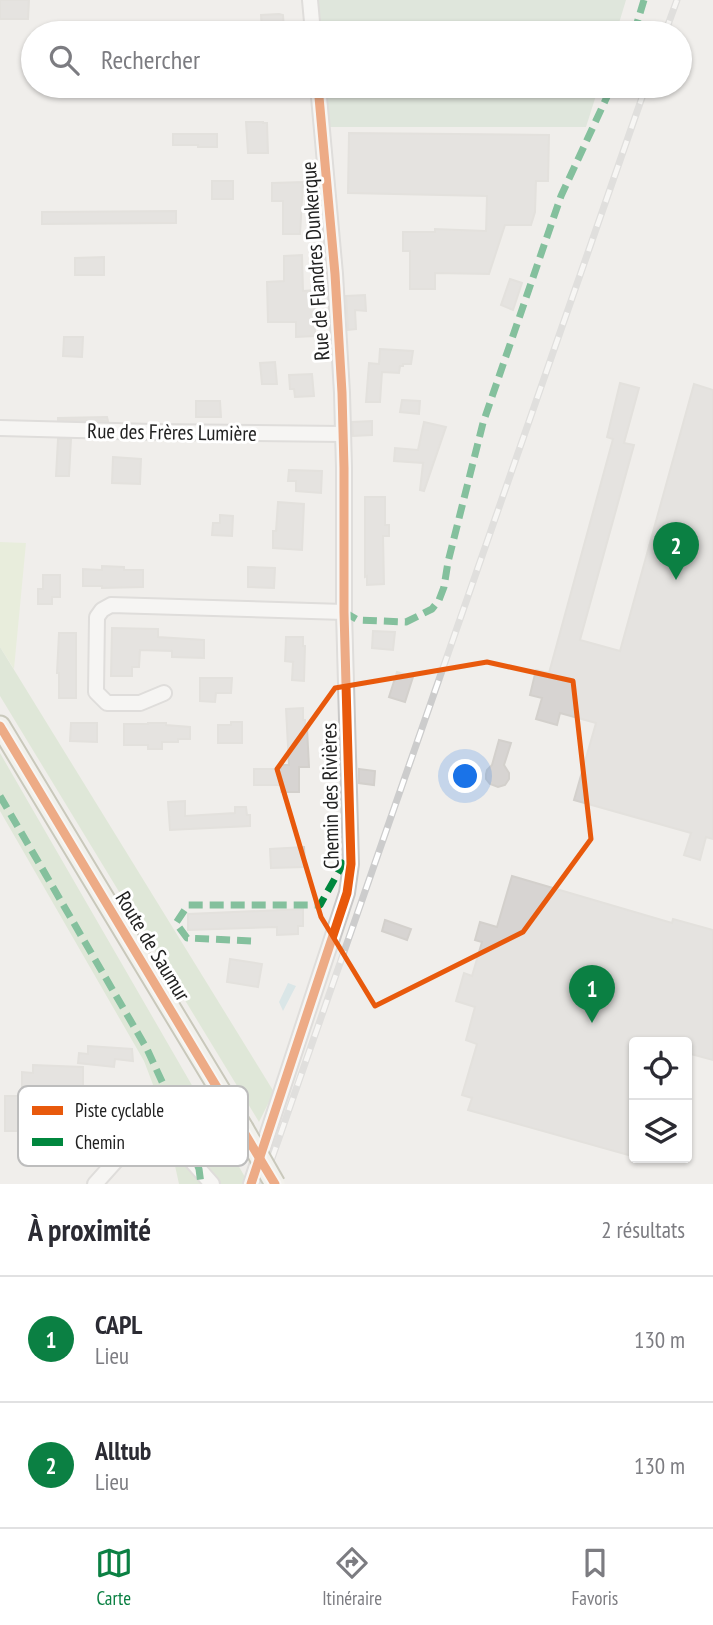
<!DOCTYPE html>
<html lang="fr">
<meta charset="utf-8">
<style>
:root{--surface:#fff;--page:#f2f2f3;--text:#2b2b33;--muted:#7c7c81;--line:#e1e1e2;--accent:#0b8043}
body{margin:0;font-family:"PT Sans Narrow",sans-serif;background:var(--page);color:var(--text)}
.controls{position:absolute;right:21px;bottom:21px;display:grid;overflow:hidden;border-radius:7px;box-shadow:0 2px 5px #0004}
.controls button{width:63px;height:63px;display:grid;place-items:center;padding:0;border:0;border-bottom:2px solid var(--line);background:var(--surface);color:var(--text);font:35px sans-serif}
.you{position:absolute;left:466px;top:777px;width:24px;height:24px;margin:-18px;border:5px solid #fff;border-radius:50%;background:#1a73e8;box-shadow:0 0 0 10px #1a73e833}
.badge{display:grid;place-items:center;width:46px;height:46px;border-radius:50%;background:var(--accent);color:#fff;font-size:23px;font-weight:700}
.pin{position:absolute;translate:-50% -58px;filter:drop-shadow(0 2px 4px #0008)}
.pin::after{content:'';position:absolute;top:37px;width:24px;height:21px;background:inherit;clip-path:polygon(0 0,100% 0,50% 100%)}
.list{margin:0;padding:0;list-style:none}
h2{display:flex;justify-content:space-between;align-items:center;height:91px;margin:0;padding:0 28px;font-size:30px}
h2 small{font-size:23px;font-weight:400;color:var(--muted)}
.list li{display:grid;grid-template-columns:46px 1fr auto;gap:21px;align-items:center;box-sizing:border-box;height:126px;padding:0 28px;border-top:2px solid var(--line)}
.list b{display:block;font-size:26px;white-space:nowrap}
.list p{margin:0;font-size:23px;white-space:nowrap;color:var(--muted)}
.list em{font-size:23px;font-style:normal;color:var(--muted)}
.icon{flex:none;width:38px;height:38px;fill:none;stroke:currentColor;stroke-width:2;stroke-linecap:round;stroke-linejoin:round}
.map{position:relative;flex:none;width:713px;height:1184px;overflow:hidden}
.search{position:absolute;background:var(--surface);box-shadow:0 2px 5px #0004;left:21px;right:21px;top:21px;height:77px;display:flex;align-items:center;gap:18px;box-sizing:border-box;padding:0 24px;border-radius:38px;color:var(--muted);font-size:26px}
.sheet{height:343px;background:var(--surface)}
nav{display:flex;justify-content:space-around;align-items:center;box-sizing:border-box;height:98px;border-top:2px solid var(--line);background:var(--surface);font-size:19px;color:var(--muted)}
nav a{display:grid;justify-items:center;gap:4px}
nav .on{color:var(--accent)}
.map>svg:first-child{display:block}
</style>
<div class="map">
<svg width="713" height="1184" viewBox="0 0 713 1184">
<rect width="100%" height="100%" fill="#f0eeeb"/>
<polygon fill="#ddeccb" points="0,542 26,543 14,669 0,647"/>
<g fill="#cbdec1">
<polygon points="0,647 274,1092 259,1122 0,696"/>
<polygon points="0,753 249,1184 179,1184 163,1111 144,1061 0,811"/>
</g>
<g fill="#cadbca">
<polygon points="318,0 626,0 616,33 321,33"/>
<polygon points="326,86 599,86 586,127 329,127"/>
</g>
<polygon fill="#bfdbe3" points="288,983 296,986 283,1011 279,1002"/>
<g fill="#d7d4d2" stroke="#d3d0cc" stroke-width="2">
<polygon points="0,0 29,0 28,19 0,19"/>
<polygon points="279,14 283,15 284,29 262,32 261,15"/>
<polygon points="246,122 263,122 263,123 267,123 268,153 248,153"/>
<polygon points="349,133 549,135 548,181 536,181 535,212 531,225 505,225 489,274 435,273 435,289 410,289 410,251 403,251 403,232 435,232 435,229 486,231 487,196 348,193"/>
<polygon points="173,134 217,134 217,147 198,147 198,145 173,145"/>
<rect x="212" y="181" width="21" height="18"/>
<polygon points="303,182 300,234 283,234 283,201 272,201 272,183"/>
<polygon points="176,211 176,223 42,224 42,212"/>
<polygon points="302,255 303,291 314,290 315,336 296,337 296,322 268,322 267,282 284,281 284,256"/>
<polygon points="104,257 104,275 75,275 75,258"/>
<polygon points="510,279 522,283 513,310 501,305"/>
<polygon points="365,295 366,311 355,310 356,329 348,330 346,296"/>
<polygon points="64,337 83,337 82,357 63,356"/>
<polygon points="380,349 413,351 411,364 403,364 403,366 400,366 399,373 382,372 380,402 366,402 369,363 379,364"/>
<polygon points="275,362 277,384 262,384 260,363"/>
<polygon points="312,374 314,396 295,397 294,389 290,389 289,375"/>
<polygon points="620,383 639,388 624,443 634,445 580,640 620,651 694,384 713,390 713,839 706,837 700,860 684,855 691,833 574,800 596,723 560,713 557,725 536,719 542,698 530,695 536,670 549,673 613,439 607,437"/>
<polygon points="402,400 420,401 419,414 400,412"/>
<polygon points="196,401 220,401 221,417 196,417"/>
<polygon points="107,417 108,421 58,420 58,418"/>
<polygon points="372,421 372,435 353,436 352,422"/>
<polygon points="424,422 446,427 424,491 420,490 423,463 394,461 395,448 418,450"/>
<polygon points="58,439 71,439 69,476 56,476"/>
<polygon points="113,457 141,459 140,484 112,483"/>
<polygon points="289,470 322,471 321,493 296,491 296,481 288,481"/>
<polygon points="365,497 385,497 385,525 389,525 389,536 383,536 384,584 367,585 367,576 365,577"/>
<polygon points="278,502 304,504 302,550 273,548 273,531 276,531"/>
<polygon points="220,515 233,516 232,536 212,535 213,523 220,523"/>
<polygon points="102,566 124,567 124,570 143,570 143,587 102,588 102,586 83,586 83,569 102,570"/>
<polygon points="248,567 275,568 274,588 248,587"/>
<polygon points="43,575 60,575 60,597 52,597 52,604 38,604 38,589 43,589"/>
<polygon points="112,628 158,629 158,637 204,640 204,658 172,657 172,651 140,650 139,667 132,667 132,676 111,676"/>
<polygon points="373,631 395,632 393,650 372,648"/>
<polygon points="59,633 76,633 76,698 59,698 59,673 57,673"/>
<polygon points="286,637 303,637 303,646 305,646 304,681 292,680 293,662 285,661"/>
<polygon points="397,672 413,677 405,702 389,697"/>
<polygon points="200,678 232,678 231,693 216,693 215,702 200,701"/>
<polygon points="303,708 303,720 305,720 305,728 307,728 309,767 299,767 299,792 281,792 281,785 254,785 254,769 281,769 281,765 289,765 286,709"/>
<polygon points="231,722 242,722 242,743 218,743 218,725 231,725"/>
<polygon points="71,723 97,723 97,742 70,741"/>
<polygon points="148,723 166,723 166,725 190,727 190,739 178,739 178,742 162,742 162,749 148,749 148,745 124,745 124,724 148,724"/>
<polygon points="499,740 511,743 504,765 509,773 509,779 505,785 498,787 490,784 486,779 486,774 487,770 492,765"/>
<polygon points="359,769 375,771 374,785 359,783"/>
<polygon points="185,801 185,816 235,813 235,807 246,807 247,815 250,815 250,826 170,830 168,802"/>
<polygon points="304,847 305,867 271,868 270,849"/>
<polygon points="512,876 672,923 673,919 713,930 713,1060 687,1053 687,1042 634,1042 634,1149 632,1156 468,1110 472,1098 462,1095 477,1044 466,1040 475,1007 456,1001 464,973 472,976 482,942 475,940 480,922 497,927"/>
<polygon points="303,909 303,926 298,926 298,934 277,935 277,927 188,930 188,914"/>
<polygon points="385,920 411,929 407,940 382,931"/>
<polygon points="230,959 262,964 258,987 227,982"/>
<polygon points="88,1046 132,1049 133,1061 115,1059 114,1067 78,1063 79,1053 88,1054"/>
<polygon points="33,1065 83,1067 83,1092 62,1091 61,1103 47,1102 47,1091 22,1090 22,1072 33,1073"/>
<polygon points="5,1096 25,1096 23,1131 5,1131"/>
</g>
<g fill="none" stroke-linecap="round" stroke-linejoin="round">
<defs>
<g id="street">
<polyline points="310,0 313,33"/>
<polyline points="0,428 153,432 343,434"/>
<polyline points="164,693 140,703 107,703 96,692 97,617 102,610 111,605 344,612"/>
<polyline points="95,1184 137,1137 149,1133 162,1134 175,1142 212,1184"/>
<polyline points="251,1184 347,893 351,864 344,612 344,468 342,393 335,274 318,86"/>
</g>
<polyline id="secondary" points="0,726 243,1128"/>
</defs>
<use href="#street" stroke="#c9c8c7" stroke-width="18"/>
<use href="#secondary" stroke="#999a82" stroke-width="23"/>
<use href="#street" stroke="#fdfcfc" stroke-width="14"/>
<use href="#secondary" stroke="#f4f4ed" stroke-width="19"/>
<defs>
<g id="rail">
<polyline points="665,33 677,0"/>
<polyline points="263,1184 646,86"/>
</g>
</defs>
<use href="#rail" stroke="#ccc" stroke-width="7"/>
<use href="#rail" stroke="#fff" stroke-width="4.5" stroke-dasharray="13" stroke-linecap="butt"/>
<defs>
<polyline id="secondary-bridge" points="243,1128 275,1184"/>
</defs>
<use href="#secondary-bridge" stroke="#999a82" stroke-width="23" stroke-linecap="butt"/>
<use href="#secondary-bridge" stroke="#f4f4ed" stroke-width="19"/>
<g stroke="#00873e" stroke-width="7" stroke-dasharray="14 7" stroke-linecap="butt">
<polyline points="634,33 644,0"/>
<polyline points="344,612 358,620 406,622 432,609 439,600 444,587 448,562 483,423 561,196 612,86"/>
<polyline points="0,796 147,1049 175,1110 199,1169 201,1184"/>
<polyline points="251,941 187,938 176,923 188,905 320,905 348,855"/>
</g>
<defs>
<g id="cycleway">
<polyline points="0,726 275,1184"/>
<polyline points="251,1184 347,893 351,864 344,612 344,468 342,393 335,274 318,86"/>
</g>
</defs>
<use href="#cycleway" stroke="#fff" stroke-width="13"/>
<use href="#cycleway" stroke="#e8590c" stroke-width="9"/>
</g>
<path d="M0 0H713V1184H0ZM487,662L573,681L591,839L523,932L375,1006L321,917L277,769L335,688Z" fill="#f0eeeb" fill-opacity=".55" fill-rule="evenodd"/>
<path fill="none" stroke="#e8590c" stroke-width="5" stroke-linejoin="round" d="M487,662L573,681L591,839L523,932L375,1006L321,917L277,769L335,688Z"/>
<g text-anchor="middle" dominant-baseline="central" stroke-width="6" stroke-linejoin="round" paint-order="stroke">
<g font-size="21" fill="#222" stroke="#fff">
<text transform="translate(315 261) rotate(-94)">Rue de Flandres Dunkerque</text>
<text transform="translate(172 432) rotate(1)">Rue des Frères Lumière</text>
<text transform="translate(330 796) rotate(-91)">Chemin des Rivières</text>
<text transform="translate(153 946) rotate(59)">Route de Saumur</text>
</g>
</g>
<rect x="18" y="1086" width="230" height="80" rx="10" fill="#fff" stroke="#bdbdbd" stroke-width="2"/>
<rect x="32" y="1106" width="31" height="9" fill="#e8590c"/>
<rect x="32" y="1138" width="31" height="8" fill="#00873e"/>
<g font-size="19" fill="#222">
<text x="75" y="1117">Piste cyclable</text>
<text x="75" y="1149">Chemin</text>
</g>
</svg>
<div class="controls">
<button><svg class="icon" aria-label="locate" viewBox="0 0 24 24"><circle cx="12" cy="12" r="6"/><path d="M12 2v4M12 18v4M2 12h4M18 12h4"/></svg></button>
<button><svg class="icon" aria-label="layers" viewBox="0 0 24 24"><path d="M12 4l9 5-9 5-9-5zM3 14l9 5 9-5"/></svg></button>
</div>
<div class="you"></div>
<div class="pin badge" style="left:592px;top:1023px">1</div>
<div class="pin badge" style="left:676px;top:580px">2</div>
<div class="search"><svg class="icon" aria-label="search" viewBox="0 0 24 24"><circle cx="10" cy="10" r="6"/><path d="M15 15l6 6"/></svg>Rechercher</div>
</div>
<section class="sheet">
<h2>À proximité<small>2 résultats</small></h2>
<ul class="list">
<li><span class="badge">1</span><div><b>CAPL</b><p>Lieu</p></div><em>130 m</em></li>
<li><span class="badge">2</span><div><b>Alltub</b><p>Lieu</p></div><em>130 m</em></li>
</ul>
</section>
<nav>
<a class="on"><svg class="icon" aria-label="map" viewBox="0 0 24 24"><path d="M3 6l6-2 6 2 6-2v14l-6 2-6-2-6 2zM9 4v14M15 6v14"/></svg>Carte</a>
<a><svg class="icon" aria-label="directions" viewBox="0 0 24 24"><path d="M12 3l9 9-9 9-9-9zM9 14v-3h6M13 9l2 2-2 2"/></svg>Itinéraire</a>
<a><svg class="icon" aria-label="saved" viewBox="0 0 24 24"><path d="M7 4h10v16l-5-4-5 4z"/></svg>Favoris</a>
</nav>
